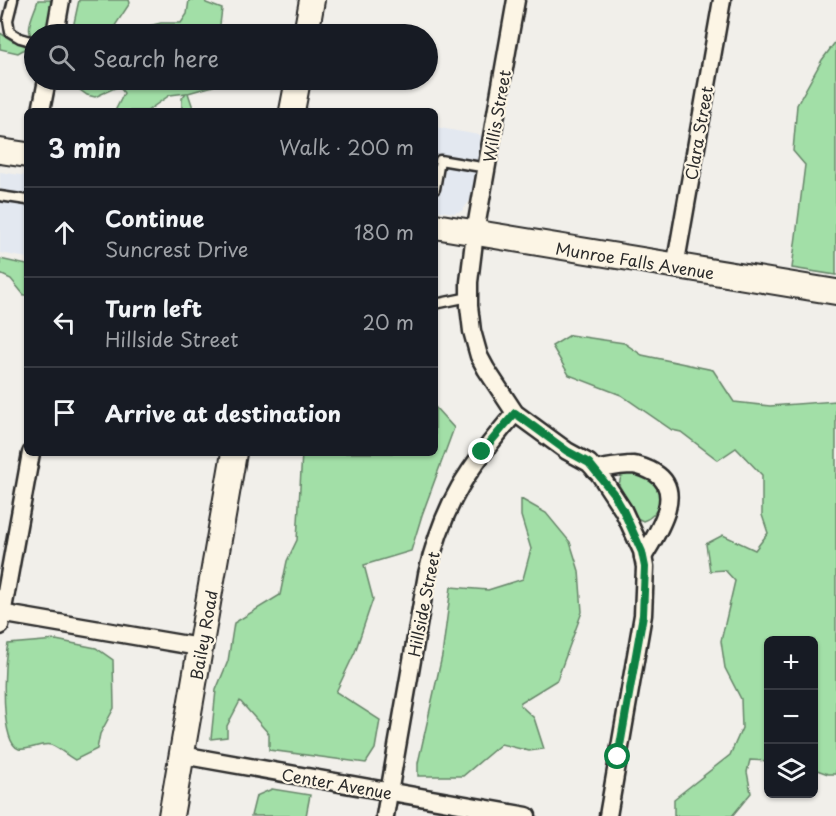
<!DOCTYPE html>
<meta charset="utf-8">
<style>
:root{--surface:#171b24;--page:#242831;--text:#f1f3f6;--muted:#9ea1a6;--line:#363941}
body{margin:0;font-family:"Playpen Sans",sans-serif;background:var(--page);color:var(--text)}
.controls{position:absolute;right:18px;bottom:18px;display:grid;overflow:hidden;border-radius:9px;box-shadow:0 2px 4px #0004}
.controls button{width:54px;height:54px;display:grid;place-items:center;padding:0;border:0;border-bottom:2px solid var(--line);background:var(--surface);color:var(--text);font:30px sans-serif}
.stop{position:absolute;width:18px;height:18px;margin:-14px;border:4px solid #0b8043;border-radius:50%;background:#fff}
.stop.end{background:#0b8043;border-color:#fff;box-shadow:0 2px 6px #0008}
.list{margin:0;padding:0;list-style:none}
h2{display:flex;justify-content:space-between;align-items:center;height:78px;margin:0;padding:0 24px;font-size:26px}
h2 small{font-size:20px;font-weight:400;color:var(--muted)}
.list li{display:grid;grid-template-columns:39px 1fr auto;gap:18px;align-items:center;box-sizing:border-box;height:90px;padding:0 24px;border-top:2px solid var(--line)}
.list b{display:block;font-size:22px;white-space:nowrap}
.list p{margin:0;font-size:20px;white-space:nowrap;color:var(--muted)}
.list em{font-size:20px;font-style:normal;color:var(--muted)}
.icon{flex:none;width:33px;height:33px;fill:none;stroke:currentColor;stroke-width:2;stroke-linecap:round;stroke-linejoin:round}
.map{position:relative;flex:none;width:836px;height:816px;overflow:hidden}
.search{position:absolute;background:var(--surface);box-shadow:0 2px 4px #0004;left:24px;top:24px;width:414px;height:66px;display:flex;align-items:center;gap:15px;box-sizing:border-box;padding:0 21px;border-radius:33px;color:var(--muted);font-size:22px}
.panel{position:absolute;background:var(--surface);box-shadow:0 2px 4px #0004;left:24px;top:108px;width:414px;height:348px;border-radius:9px}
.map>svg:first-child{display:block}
</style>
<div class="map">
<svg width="836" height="816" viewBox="0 0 836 816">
<rect width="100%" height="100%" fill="#f1efea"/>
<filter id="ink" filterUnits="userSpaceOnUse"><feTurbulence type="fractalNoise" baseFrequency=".0167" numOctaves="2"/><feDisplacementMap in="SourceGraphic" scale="12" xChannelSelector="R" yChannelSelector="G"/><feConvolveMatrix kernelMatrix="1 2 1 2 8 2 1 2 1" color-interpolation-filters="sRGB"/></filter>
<g filter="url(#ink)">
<g fill="#e3e8f0">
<polygon points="435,127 484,136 472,198 462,211 454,213 435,210"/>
<polygon points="0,172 27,176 27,258 0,253"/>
</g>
<g fill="#a2dfa7" stroke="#668569" stroke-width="1.5">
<path d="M38,0H50L51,3L48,34H34V39C23,30 35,12 38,0Z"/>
<polygon points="79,0 129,0 130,3 116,24 112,34 77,34 74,23"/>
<polygon points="189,0 205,0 206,3 222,9 219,32 215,34 133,34 136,29 161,23 181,23 187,14"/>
<polygon points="0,33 13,41 26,43 25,49 18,53 0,49"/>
<polygon points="836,41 836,275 792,268 805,165 793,151 797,105 822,60"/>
<polygon points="76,80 220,80 213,86 188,93 194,111 179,111 182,107 182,98 186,93 170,95 147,111 115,111 124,93 119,86 95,97 87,95 76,87"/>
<polygon points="0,259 27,265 27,295 24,295 11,279 0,274"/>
<polygon points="570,335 624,343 642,355 713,370 734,402 770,406 836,401 836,774 828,774 814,769 814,640 768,640 768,761 750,760 747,772 751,793 732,816 674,816 674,799 730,755 742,728 741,699 725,668 721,641 735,581 725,570 710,571 706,544 723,535 755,550 768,533 762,515 762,475 736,448 718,460 681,432 672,430 621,395 569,375 552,346"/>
<polygon points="435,407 454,428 422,515 411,551 364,565 373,599 355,652 336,692 380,720 375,749 366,763 269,750 269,734 240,701 227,726 227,737 211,739 216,690 228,661 234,623 280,595 287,561 297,540 302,453 435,453"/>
<path d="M635,472C640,474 649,477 653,481C667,493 659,516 643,521L637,518L619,485L621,476Z"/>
<polygon points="521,499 546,513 570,542 579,571 582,612 557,680 521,702 520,705 534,718 544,749 529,751 501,744 463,776 418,776 418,763 442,656 451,587 488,590 523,579 531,549 521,516"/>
<path d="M56,640L96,648L113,660L114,708L100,734L97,749L75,760C68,756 59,748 51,745C42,742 29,751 19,749C0,743 3,665 8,644Z"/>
<polygon points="272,789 310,795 306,816 251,816 256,796"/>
</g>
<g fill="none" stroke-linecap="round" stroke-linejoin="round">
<defs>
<g id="lane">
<polyline points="13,0 8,20 10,32 20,38 34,42"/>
<polyline points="435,189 440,160 487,168"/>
<polyline points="0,196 27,200"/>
<polyline points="435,304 469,297"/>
</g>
<g id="street">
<polyline points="516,0 475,233 469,282 469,306 472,331 479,356 486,369 515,413 567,451 589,463 600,475 623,510 642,551 645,567 643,615 608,816"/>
<polyline points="55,34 61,0"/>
<polyline points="41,111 47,80"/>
<polyline points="675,267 722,0"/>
<path d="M595,470C607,468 620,465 633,465C641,466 648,469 655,473C686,492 656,535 643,557"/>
<polyline points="0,613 199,647"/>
<polyline points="0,626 31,453"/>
<polyline points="182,755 527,816"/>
<path d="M385,816L427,574C444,501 468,469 515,413"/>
</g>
<g id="secondary">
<polyline points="306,34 312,0"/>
<polyline points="292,111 298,80"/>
<polyline points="0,151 27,155"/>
<polyline points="435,226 836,292"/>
<polyline points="171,816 234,453"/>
</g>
</defs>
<use href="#lane" stroke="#2b2b2b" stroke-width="13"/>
<use href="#street" stroke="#2b2b2b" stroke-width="21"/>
<use href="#secondary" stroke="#2b2b2b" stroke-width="28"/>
<use href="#lane" stroke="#fcf5e5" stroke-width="8"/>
<use href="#street" stroke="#fcf5e5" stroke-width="16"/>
<use href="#secondary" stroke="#fcf5e5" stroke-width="24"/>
</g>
</g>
<g fill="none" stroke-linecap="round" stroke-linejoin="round" filter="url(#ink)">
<polyline stroke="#0b8043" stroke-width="8" points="482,452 515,413 567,451 589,463 613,493 623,510 642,552 645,567 643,615 618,757"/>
</g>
<g text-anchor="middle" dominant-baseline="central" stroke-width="4.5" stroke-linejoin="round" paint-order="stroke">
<g font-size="16" fill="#2b2b2b" stroke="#fcf5e5">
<text transform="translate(496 116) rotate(-80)">Willis Street</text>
<text transform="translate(698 133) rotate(-80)">Clara Street</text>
<text transform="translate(635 260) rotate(9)">Munroe Falls Avenue</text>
<text transform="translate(423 604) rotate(-79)">Hillside Street</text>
<text transform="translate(203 635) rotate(-80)">Bailey Road</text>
<text transform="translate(337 783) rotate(10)">Center Avenue</text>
</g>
</g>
</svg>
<div class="controls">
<button>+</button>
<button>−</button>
<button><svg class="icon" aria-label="layers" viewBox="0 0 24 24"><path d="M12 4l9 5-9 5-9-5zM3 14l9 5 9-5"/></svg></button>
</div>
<div class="stop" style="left:618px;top:757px"></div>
<div class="stop end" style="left:482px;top:452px"></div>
<div class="search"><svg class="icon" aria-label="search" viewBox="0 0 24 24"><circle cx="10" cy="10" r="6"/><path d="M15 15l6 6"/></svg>Search here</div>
<section class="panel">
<h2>3 min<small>Walk · 200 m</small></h2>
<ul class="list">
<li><svg class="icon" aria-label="ahead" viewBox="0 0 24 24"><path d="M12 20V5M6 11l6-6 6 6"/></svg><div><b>Continue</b><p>Suncrest Drive</p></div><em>180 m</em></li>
<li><svg class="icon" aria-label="left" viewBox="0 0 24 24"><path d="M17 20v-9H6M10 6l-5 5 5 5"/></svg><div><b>Turn left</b><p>Hillside Street</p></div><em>20 m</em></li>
<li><svg class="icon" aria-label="arrive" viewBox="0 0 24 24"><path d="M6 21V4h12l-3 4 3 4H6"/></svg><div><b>Arrive at destination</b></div></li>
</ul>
</section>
</div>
